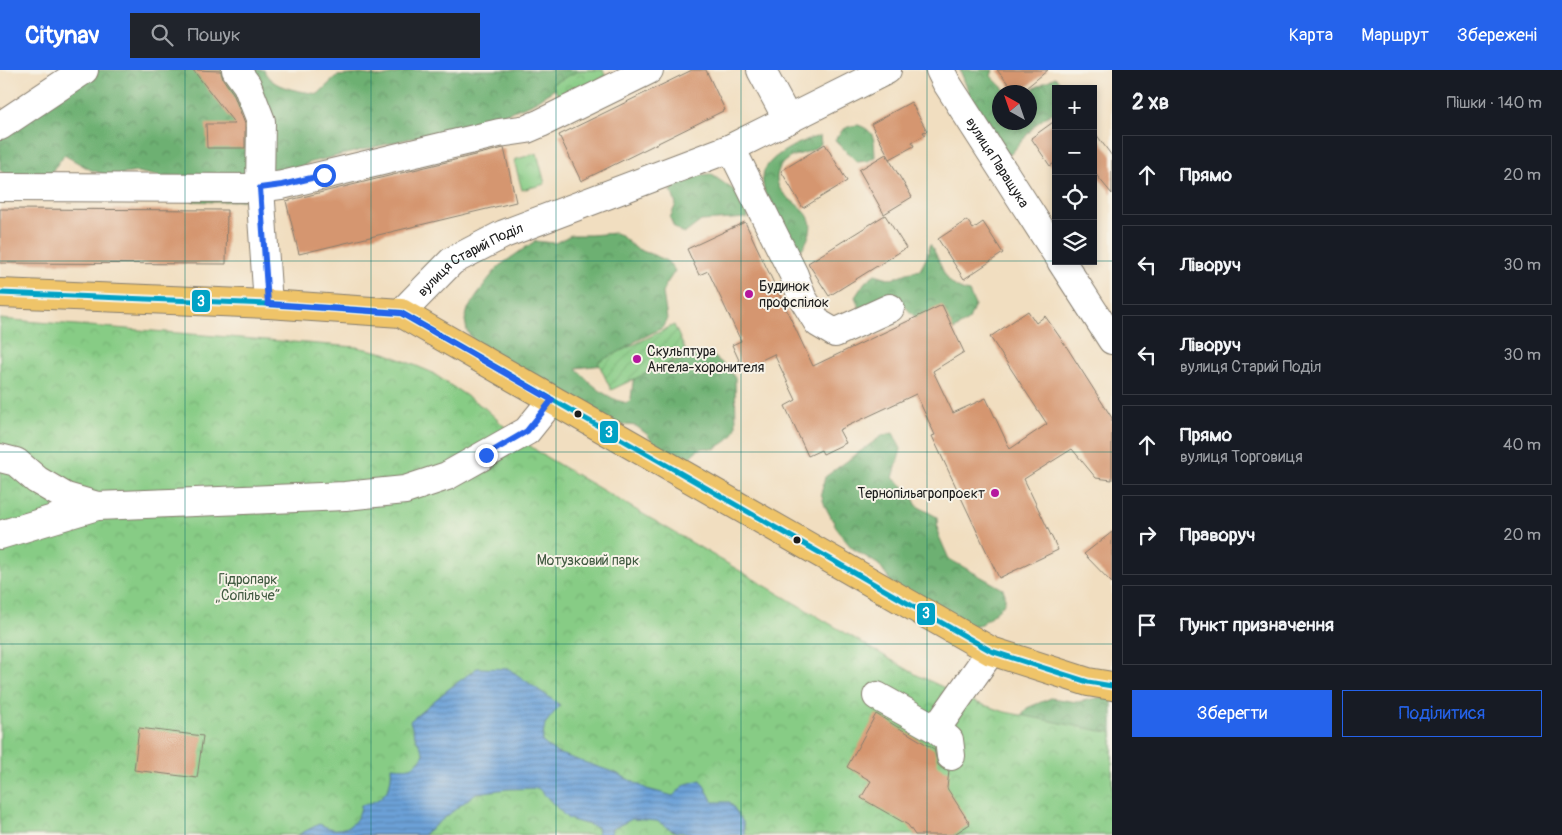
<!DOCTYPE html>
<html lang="uk">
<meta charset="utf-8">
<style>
:root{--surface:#171b24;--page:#20242c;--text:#f1f3f6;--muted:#9ea1a6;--line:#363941;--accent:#2563eb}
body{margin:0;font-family:Pangolin,sans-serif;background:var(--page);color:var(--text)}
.controls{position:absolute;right:15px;top:15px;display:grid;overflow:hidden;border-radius:0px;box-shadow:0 2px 8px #0003}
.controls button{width:45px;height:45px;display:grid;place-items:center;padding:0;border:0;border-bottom:1px solid var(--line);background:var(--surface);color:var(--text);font:25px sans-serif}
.compass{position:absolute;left:992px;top:15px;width:45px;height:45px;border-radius:50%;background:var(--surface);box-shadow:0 2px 8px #0003;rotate:320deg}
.stop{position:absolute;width:15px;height:15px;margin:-11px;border:4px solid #2563eb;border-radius:50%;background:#fff}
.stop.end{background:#2563eb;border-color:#fff;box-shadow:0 1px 5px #0008}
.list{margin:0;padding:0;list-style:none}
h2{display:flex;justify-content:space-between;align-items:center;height:65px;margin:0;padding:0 20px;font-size:21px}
h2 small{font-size:16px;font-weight:400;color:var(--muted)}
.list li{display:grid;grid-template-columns:32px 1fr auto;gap:15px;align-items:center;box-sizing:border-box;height:80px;margin:0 10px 10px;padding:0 10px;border:1px solid var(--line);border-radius:0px}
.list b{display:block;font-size:19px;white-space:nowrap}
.list p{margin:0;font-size:16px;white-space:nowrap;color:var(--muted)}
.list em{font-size:16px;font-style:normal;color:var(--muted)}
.actions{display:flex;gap:10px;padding:15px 20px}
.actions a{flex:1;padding:11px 0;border:1px solid var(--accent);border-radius:0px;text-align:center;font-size:18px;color:var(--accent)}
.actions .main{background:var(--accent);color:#fff}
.icon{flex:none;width:28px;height:28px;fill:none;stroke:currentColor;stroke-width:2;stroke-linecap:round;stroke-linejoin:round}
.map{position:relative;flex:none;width:1112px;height:765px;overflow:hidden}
header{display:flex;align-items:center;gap:30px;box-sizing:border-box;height:70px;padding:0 25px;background:var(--accent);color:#fff}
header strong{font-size:24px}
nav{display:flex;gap:28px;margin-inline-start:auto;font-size:18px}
.search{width:350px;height:45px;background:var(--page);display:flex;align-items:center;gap:12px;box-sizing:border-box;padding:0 18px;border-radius:0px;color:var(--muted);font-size:19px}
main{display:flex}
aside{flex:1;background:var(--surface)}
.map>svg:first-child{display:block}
</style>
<header>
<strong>Citynav</strong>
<div class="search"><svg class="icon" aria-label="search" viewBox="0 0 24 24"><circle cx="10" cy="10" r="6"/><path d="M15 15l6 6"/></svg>Пошук</div>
<nav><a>Карта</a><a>Маршрут</a><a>Збережені</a></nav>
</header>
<main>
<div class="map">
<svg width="1112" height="765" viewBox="0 0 1112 765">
<defs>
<pattern id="forest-crowns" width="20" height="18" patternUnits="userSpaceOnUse" patternTransform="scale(1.25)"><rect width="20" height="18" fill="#6db072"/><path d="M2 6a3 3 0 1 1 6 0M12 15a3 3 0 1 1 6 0" fill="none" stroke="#598e5d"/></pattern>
<pattern id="park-crowns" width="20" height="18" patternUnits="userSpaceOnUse" patternTransform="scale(1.25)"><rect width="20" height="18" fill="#87cc85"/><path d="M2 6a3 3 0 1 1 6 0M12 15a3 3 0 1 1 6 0" fill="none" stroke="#74af72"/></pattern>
<pattern id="garden-furrows" width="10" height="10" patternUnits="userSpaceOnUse" patternTransform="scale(1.25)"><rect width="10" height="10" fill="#87cc85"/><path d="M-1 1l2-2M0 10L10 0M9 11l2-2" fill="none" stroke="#74af72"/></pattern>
<pattern id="water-rules" width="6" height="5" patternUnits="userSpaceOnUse" patternTransform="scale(1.25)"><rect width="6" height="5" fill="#6ca1d8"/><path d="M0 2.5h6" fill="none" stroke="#5882ae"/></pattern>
</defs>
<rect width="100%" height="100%" fill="#f7f3e8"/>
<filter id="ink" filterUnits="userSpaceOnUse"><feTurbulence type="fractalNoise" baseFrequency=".02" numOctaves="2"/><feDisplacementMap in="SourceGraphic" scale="10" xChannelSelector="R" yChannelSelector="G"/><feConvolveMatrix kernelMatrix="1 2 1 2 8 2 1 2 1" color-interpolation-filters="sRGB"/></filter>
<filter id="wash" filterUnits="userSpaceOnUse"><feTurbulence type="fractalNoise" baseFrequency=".0096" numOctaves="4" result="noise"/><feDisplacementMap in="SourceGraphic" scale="20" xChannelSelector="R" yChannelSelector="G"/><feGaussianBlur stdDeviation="1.12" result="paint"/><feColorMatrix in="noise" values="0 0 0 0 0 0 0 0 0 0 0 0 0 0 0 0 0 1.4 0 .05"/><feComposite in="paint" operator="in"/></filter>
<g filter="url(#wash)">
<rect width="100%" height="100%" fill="#f1dec0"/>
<g fill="url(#forest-crowns)" stroke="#446647" fill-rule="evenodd">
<path d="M62,0H264C271,19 301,21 318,24L337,6L361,4L381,7L412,0H596L581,9L555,19L531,34L500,46L458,69L433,63L308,93L277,114L243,130L216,132L193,131L157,106L137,102L110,106L91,100L64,85L40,118H17L0,100V58Z"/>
<path d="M960,0H993L991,6L1005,20L1029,21L1055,7L1066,18L1056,19V40L1036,54L1011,84H993ZM999,22H1030V52H999Z"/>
<path d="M858,55C876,61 874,70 875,87L868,91L857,92L835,70C841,59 847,56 858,55Z"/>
<path d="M820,66L821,74C818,76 815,78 812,80C802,85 792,84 784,92C780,95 778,101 777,106C775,137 832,134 802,179L787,182C781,165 759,120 763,104C768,85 803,70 820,66Z"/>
<path d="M711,104L738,123L750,138L747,148L701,151L684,164L674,157L670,148L676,134L671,120C685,108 692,105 711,104Z"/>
<path d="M615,163C623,165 627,172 634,177C647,185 669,186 675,201L665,216L663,223L667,249L662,258L636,271L603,295L576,298C590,313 606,329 627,333L631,329L633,312L636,306L645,299L675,292L699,284L712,285L727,297L735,308L736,356C734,368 724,373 714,379C697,375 694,383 683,395L654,375L648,365L636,356L610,353L556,316L545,312L476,276L467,261L465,250L468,239L487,211L499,196L535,171L555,173L571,165H591Z"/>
<path d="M930,174C943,192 941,216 969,222L975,235L969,250L954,260C927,254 917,255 901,230L885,233L861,241L855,227L865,212L875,204L892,209L907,203L920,200L927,187Z"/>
<polygon points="893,363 901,379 893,408 910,422 917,436 937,447 938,464 949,489 1003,519 1005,524 1005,531 1002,536 984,552 979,555 965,556 901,527 879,495 852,478 840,464 825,436 821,424 825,407 883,365"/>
<polygon points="1102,627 1112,629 1112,750 1020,660 1023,644 1027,638 1051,628 1077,632"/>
</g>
<g fill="url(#park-crowns)" stroke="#527450">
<polygon points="581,0 603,0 606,6 560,29 552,14"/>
<polygon points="537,83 545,114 522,120 514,90"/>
<polygon points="0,249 356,277 385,283 431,302 486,339 504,356 541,384 917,605 975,632 1005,642 1101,661 1112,662 1112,765 0,765"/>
</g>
<polygon fill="url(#garden-furrows)" stroke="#527450" points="674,255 687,284 611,320 598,292"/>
<path fill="url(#water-rules)" stroke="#445e7a" d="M477,598L509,599L560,635L545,654L542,672L557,683L616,703L647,719L673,726L686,714L701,710L713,732H730L743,752L745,765H693L691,763L675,762L657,751L632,749L612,759L611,765H598L597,757L568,749L538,718L507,719L476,723L423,765H298L319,754C324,756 333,760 338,759C352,759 360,747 361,735C383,732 393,719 391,697C408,698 415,700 424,684L414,664L410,651L446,621Z"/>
<g id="blocks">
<g fill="#d59670">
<polygon points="193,0 221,1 223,9 233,23 245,54 245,78 207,78 206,54 235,54"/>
<polygon points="692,0 706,0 725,40 581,111 559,65"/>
<polygon points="997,0 1048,0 1021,22 1015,22"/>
<polygon points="911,32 927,61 923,62 925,65 912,72 914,76 890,89 871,54"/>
<polygon points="1056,50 1056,92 1050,96 1031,68"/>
<polygon points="1093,60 1112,86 1112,124 1093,101"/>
<polygon points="825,74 847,111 803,138 781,101"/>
<polygon points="504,78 516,132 299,184 286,131"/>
<polygon points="886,84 912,127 884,144 859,100"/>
<polygon points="0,139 227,140 226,194 0,193"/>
<polygon points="885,145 906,178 829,226 808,193"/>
<polygon points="967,150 973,159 983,152 1003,183 964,209 938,169"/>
<polygon points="745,152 813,296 942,235 964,282 933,301 953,343 986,328 1010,379 1047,354 990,267 1028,241 1036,253 1045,246 1066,276 1112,348 1112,410 1096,408 1072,379 1024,409 1058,480 999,508 932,366 935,365 916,324 839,360 846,373 823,384 821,380 808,386 785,336 796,330 774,284 743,299 732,275 741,271 708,201 699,205 687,179"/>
<polygon points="1112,462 1112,513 1084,484"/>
<polygon points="876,644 934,679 938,695 944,700 949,701 947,718 970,754 953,765 915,765 908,755 861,728 871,711 847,697"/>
<polygon points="139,658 203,666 197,708 134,700"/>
</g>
</g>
</g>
<g filter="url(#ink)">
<use href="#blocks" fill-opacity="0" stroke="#867d6e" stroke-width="1"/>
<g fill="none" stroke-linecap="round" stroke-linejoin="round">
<defs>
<g id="minor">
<polyline points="761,0 788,50"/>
<path id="s1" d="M940,0L946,12L1056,183"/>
<polyline points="0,56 84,0"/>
<polyline points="731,78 794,205 802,227 818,253 835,263 890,238"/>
<polyline points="0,117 260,118 261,51 247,15 236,0"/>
<polyline points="1061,191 1112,270"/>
<polyline points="268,234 260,118 282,115 499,63 527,59 541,53 649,0"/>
<path id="s2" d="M401,243L452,191L504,164L731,78L887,0"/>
<polyline points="0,388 16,392 37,410 66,427 97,436 345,426 405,420 447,406 527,361 552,330"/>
<polyline points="0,465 97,436"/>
<polyline points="877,626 936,659 991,581"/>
<polyline points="936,659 949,670 951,686"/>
</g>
<polyline id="major" points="0,223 268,234 401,243 991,581 1088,612 1112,616"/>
</defs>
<use href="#minor" stroke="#867d6e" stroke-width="30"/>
<use href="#major" stroke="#867d6e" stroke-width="30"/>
<use href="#minor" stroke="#fff" stroke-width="28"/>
<use href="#major" stroke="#efc469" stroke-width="28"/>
<defs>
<polyline id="bus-1" points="0,223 268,234 401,243 991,581 1088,612 1112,616"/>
</defs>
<use href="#bus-1" stroke="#f7f3e8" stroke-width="9"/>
<use href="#bus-1" stroke="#01a2c5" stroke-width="5"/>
</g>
</g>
<g fill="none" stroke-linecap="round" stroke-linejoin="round" filter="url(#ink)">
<polyline stroke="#2563eb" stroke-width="6" points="324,105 282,115 260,118 268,234 401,243 552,330 527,361 486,385"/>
</g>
<path fill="none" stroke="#0f766e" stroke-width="1" stroke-opacity="0.55" d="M185,0V765M371,0V765M556,0V765M741,0V765M927,0V765M0,191H1056M1056,191H1093M1093,191H1112M0,382H1112M0,574H1112"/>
<g fill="#b5179e" stroke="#f7f3e8" stroke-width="2">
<circle cx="749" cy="224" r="5"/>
<circle cx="637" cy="289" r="5"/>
<circle cx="995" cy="423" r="5"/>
</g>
<g fill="#1c1c1c" stroke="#f7f3e8" stroke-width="2">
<circle cx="578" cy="344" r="4.5"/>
<circle cx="797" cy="470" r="4.5"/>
</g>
<g text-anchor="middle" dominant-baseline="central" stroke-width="4" stroke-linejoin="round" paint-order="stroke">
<g font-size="14" fill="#1c1c1c" stroke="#f7f3e8">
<text stroke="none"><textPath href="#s1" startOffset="109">вулиця Паращука</textPath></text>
<text stroke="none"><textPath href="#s2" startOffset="89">вулиця Старий Поділ</textPath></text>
</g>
<g font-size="14" fill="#1c1c1c" stroke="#f7f3e8" text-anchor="start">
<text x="759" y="216">Будинок<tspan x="759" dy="16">профспілок</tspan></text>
<text x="647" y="281">Скульптура<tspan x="647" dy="16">Ангела-хоронителя</tspan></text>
<text x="985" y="423" text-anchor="end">Тернопільагропроєкт</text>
</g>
<g font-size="14" fill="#415a41" stroke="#f7f3e8">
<text x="588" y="490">Мотузковий парк</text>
<text x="248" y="509">Гідропарк<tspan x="248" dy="16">„Сопільче“</tspan></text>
</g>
</g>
<g stroke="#f7f3e8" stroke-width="2">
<rect x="191" y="219" width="20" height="24" rx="5" fill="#01a2c5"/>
<rect x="599" y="350" width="20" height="24" rx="5" fill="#01a2c5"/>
<rect x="916" y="532" width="20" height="24" rx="5" fill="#01a2c5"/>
</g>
<g font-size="14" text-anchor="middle" font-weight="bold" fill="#fff">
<text x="201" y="236">3</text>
<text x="609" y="367">3</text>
<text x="926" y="548">3</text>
</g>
</svg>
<div class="controls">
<button>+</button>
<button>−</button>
<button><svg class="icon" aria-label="locate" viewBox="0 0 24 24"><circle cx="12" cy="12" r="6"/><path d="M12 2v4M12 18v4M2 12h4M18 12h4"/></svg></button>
<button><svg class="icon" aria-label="layers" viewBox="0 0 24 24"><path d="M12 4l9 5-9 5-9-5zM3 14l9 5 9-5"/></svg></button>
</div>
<svg class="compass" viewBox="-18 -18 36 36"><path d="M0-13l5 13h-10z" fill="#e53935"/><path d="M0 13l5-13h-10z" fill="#9ea1a6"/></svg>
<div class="stop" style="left:324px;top:105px"></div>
<div class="stop end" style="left:486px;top:385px"></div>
</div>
<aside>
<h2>2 хв<small>Пішки · 140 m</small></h2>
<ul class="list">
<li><svg class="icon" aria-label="ahead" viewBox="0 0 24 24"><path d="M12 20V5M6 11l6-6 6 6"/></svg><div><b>Прямо</b></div><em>20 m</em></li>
<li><svg class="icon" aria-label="left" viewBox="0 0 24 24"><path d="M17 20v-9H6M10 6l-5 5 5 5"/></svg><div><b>Ліворуч</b></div><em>30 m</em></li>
<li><svg class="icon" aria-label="left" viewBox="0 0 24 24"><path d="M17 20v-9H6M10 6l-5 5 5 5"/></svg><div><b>Ліворуч</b><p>вулиця Старий Поділ</p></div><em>30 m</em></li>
<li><svg class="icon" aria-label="ahead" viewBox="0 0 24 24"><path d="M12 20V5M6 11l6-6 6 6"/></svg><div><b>Прямо</b><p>вулиця Торговиця</p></div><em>40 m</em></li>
<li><svg class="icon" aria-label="right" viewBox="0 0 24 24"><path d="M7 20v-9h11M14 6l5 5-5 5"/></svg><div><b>Праворуч</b></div><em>20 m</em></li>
<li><svg class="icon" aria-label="arrive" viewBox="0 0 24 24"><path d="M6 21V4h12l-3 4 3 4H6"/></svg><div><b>Пункт призначення</b></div></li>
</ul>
<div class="actions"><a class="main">Зберегти</a><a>Поділитися</a></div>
</aside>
</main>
